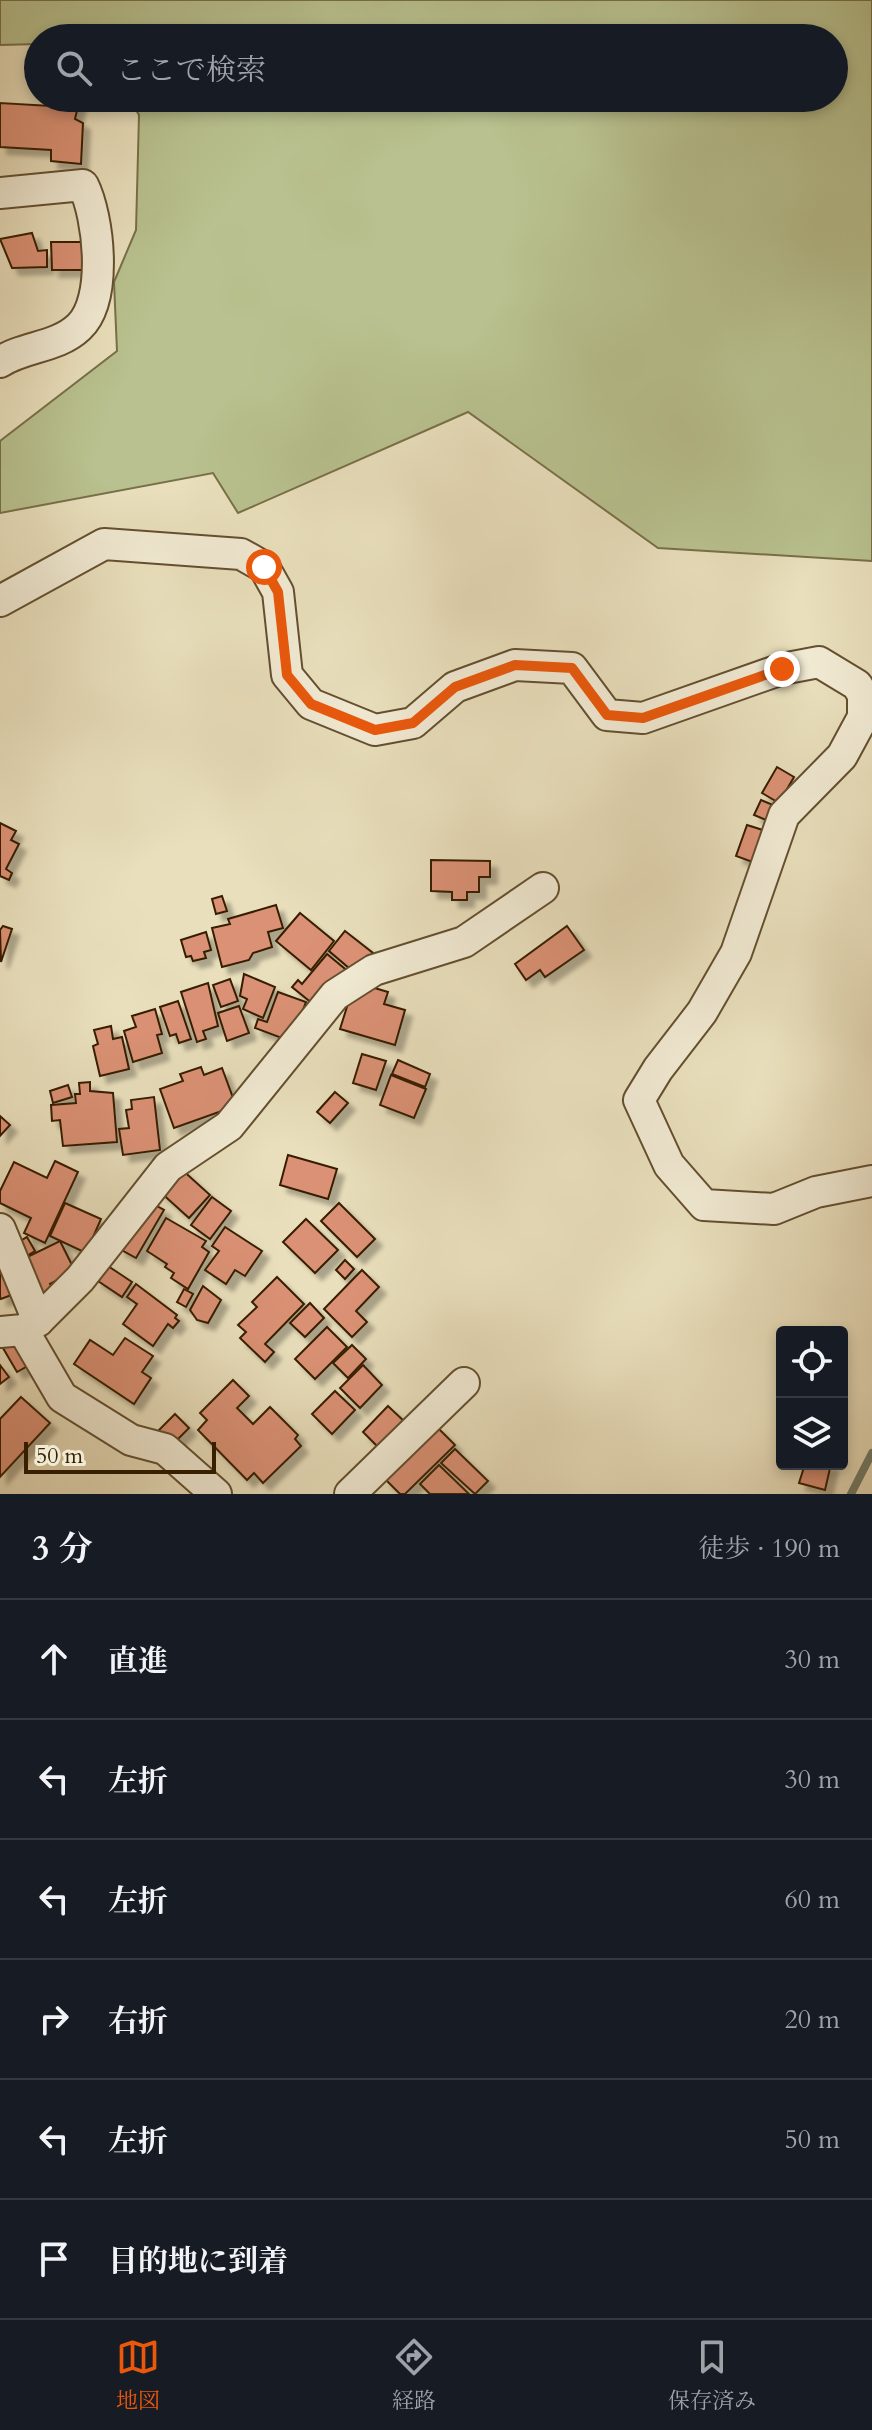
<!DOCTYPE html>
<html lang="ja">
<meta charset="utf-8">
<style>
:root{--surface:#171b24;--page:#242831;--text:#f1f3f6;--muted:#9ea1a6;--line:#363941;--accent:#ea580c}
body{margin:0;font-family:Cardo,"Noto Serif JP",serif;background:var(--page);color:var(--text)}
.controls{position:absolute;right:24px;bottom:24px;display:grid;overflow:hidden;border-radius:8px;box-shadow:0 4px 12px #0003}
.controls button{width:72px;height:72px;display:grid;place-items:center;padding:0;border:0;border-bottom:2px solid var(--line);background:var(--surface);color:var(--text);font:40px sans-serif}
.scale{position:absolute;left:24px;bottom:20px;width:192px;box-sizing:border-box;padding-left:8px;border:4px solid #371f00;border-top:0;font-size:22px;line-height:28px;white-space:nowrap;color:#371f00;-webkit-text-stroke:6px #f1ead3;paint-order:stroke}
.stop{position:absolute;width:24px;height:24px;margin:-18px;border:6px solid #ea580c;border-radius:50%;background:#fff}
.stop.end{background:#ea580c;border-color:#fff;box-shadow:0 2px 8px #0008}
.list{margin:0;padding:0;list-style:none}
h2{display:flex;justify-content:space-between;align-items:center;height:104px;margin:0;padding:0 32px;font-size:34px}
h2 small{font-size:26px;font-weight:400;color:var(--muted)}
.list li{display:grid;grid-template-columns:52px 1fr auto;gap:24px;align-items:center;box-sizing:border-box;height:120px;padding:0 32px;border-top:2px solid var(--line)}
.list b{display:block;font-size:30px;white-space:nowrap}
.list em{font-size:26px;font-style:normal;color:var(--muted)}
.icon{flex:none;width:44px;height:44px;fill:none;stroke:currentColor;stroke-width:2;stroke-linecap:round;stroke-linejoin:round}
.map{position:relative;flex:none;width:872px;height:1494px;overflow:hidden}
.search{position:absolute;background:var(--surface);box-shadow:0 4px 12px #0003;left:24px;right:24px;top:24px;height:88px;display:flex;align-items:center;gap:20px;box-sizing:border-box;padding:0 28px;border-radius:44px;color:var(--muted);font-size:30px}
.sheet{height:824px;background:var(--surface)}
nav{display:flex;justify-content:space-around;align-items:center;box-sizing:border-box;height:112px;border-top:2px solid var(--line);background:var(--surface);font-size:22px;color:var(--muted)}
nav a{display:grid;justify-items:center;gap:4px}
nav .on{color:var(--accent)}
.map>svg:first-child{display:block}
</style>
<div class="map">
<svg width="872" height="1494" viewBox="0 0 872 1494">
<defs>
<filter id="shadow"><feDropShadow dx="7" dy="7" stdDeviation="2" flood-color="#0004"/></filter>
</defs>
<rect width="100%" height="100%" fill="#e9dfbc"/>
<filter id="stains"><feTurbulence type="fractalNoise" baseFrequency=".0025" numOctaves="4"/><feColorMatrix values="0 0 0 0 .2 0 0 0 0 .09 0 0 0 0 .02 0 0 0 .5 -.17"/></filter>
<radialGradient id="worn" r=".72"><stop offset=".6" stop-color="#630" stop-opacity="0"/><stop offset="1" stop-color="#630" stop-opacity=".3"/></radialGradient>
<polygon fill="#b8c18f" stroke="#787048" stroke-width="2" points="0,0 872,0 872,561 658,548 468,412 238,513 213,473 0,513 0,441 117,351 114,282 136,230 139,115 129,98 834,98 834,38 38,38 38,44 0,45"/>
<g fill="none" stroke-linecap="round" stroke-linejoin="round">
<polyline stroke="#717d6c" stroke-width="8" points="851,1494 872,1453"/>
</g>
<g fill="#db9175" stroke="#371f00" stroke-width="2" filter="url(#shadow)">
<polygon points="56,98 80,98 75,119 83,123 81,164 51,161 51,150 0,147 0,103 51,106"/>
<polygon points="32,233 38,251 47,250 47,267 12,268 0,239"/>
<polygon points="51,242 85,242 85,270 52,270"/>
<polygon points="777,767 794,777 779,803 762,793"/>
<polygon points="761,800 773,805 766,820 754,815"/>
<polygon points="0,823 16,831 11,840 19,844 6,869 12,873 9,880 0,876"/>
<polygon points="747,825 769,832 758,864 736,856"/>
<polygon points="431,860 490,861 490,877 479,877 479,892 467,892 467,900 452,900 452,892 431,891"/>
<polygon points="222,896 227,911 216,914 212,899"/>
<polygon points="276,905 283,928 268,932 272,947 253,953 249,960 222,967 212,928 230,924 228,919"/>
<polygon points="300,913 334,941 311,970 276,941"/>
<polygon points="3,926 12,929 1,962 0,930"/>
<polygon points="567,926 584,950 545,977 540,970 526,980 515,964"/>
<polygon points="345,931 373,953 356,974 329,951"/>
<polygon points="206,932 211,950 204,952 206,958 193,961 191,956 186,957 181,940"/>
<polygon points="327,954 350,973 313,1004 292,987 298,980 302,984"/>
<polygon points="244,974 275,987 263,1018 243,1009 247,999 240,996"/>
<polygon points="230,979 238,1001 221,1007 213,985"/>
<polygon points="208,983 218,1026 203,1031 206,1039 197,1042 181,992"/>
<polygon points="361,984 388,992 384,1004 405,1010 395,1045 340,1029 351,994"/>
<polygon points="278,992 306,1002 293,1036 287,1040 255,1028 258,1019 267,1022"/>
<polygon points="178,1001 191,1039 179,1043 176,1034 170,1036 160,1007"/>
<polygon points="239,1006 249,1033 227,1041 218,1013"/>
<polygon points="155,1009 162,1034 157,1035 162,1053 133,1062 124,1031 136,1027 132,1016"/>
<polygon points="111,1026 113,1039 122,1037 129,1069 100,1076 93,1046 98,1044 94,1030"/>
<polygon points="362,1054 386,1061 376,1090 353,1083"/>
<polygon points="398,1060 430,1074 425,1087 392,1074"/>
<polygon points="201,1067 204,1075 222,1068 236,1106 174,1128 160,1089 183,1081 180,1074"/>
<polygon points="391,1075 426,1089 414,1118 380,1105"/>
<polygon points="90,1082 90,1091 113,1093 117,1142 63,1146 60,1120 52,1121 51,1105 76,1103 75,1094 80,1094 79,1083"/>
<polygon points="68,1085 72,1097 53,1103 50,1091"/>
<polygon points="335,1092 348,1103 330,1123 317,1112"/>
<polygon points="154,1097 160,1150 123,1155 119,1129 129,1128 126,1110 132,1109 131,1100"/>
<polygon points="0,1116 10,1125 0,1136"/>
<polygon points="288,1155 337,1169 328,1199 280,1185"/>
<polygon points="55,1161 78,1172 45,1243 24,1233 31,1218 0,1203 0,1191 14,1162 47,1178"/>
<polygon points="179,1167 210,1195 189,1218 158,1190"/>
<polygon points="212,1197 231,1211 210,1239 191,1225"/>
<polygon points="146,1200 164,1210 136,1258 118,1248"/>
<polygon points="65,1203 101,1219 86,1253 50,1236"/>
<polygon points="339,1203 375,1239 357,1257 321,1221"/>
<polygon points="166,1218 206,1241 202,1247 209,1252 188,1289 171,1278 174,1273 165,1267 167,1264 147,1251"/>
<polygon points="306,1219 338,1250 315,1273 283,1242"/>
<polygon points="225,1227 262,1251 245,1276 235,1270 226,1284 205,1270 219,1251 212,1246"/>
<polygon points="27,1237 35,1251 20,1260 12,1246"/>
<polygon points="60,1241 75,1271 50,1284 53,1289 36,1297 19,1261"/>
<polygon points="0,1250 22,1291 1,1299 0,1297"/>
<polygon points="345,1260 354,1269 345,1279 336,1270"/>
<polygon points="105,1264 132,1282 122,1297 95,1279"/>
<polygon points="362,1270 379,1287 356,1311 367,1322 352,1337 324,1309"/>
<polygon points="277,1277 304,1304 265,1344 274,1352 265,1362 240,1338 246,1332 238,1325 257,1307 252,1302"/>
<polygon points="136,1284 177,1315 175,1318 179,1321 173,1328 168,1324 153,1346 123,1324 137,1304 127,1297"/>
<polygon points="203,1286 221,1300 208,1323 197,1320 190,1310"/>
<polygon points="184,1289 193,1294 186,1307 177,1302"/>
<polygon points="310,1303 324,1318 305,1337 290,1323"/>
<polygon points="327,1327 347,1347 315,1379 295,1359"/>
<polygon points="125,1338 153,1356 142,1372 151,1378 134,1404 74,1364 90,1340 113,1355"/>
<polygon points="18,1339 33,1363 17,1372 3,1348"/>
<polygon points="352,1345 366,1359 348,1378 333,1363"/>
<polygon points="0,1365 9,1377 0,1384"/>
<polygon points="363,1365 382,1385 360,1408 340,1388"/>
<polygon points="233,1380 249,1396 237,1408 253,1424 270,1407 298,1435 295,1439 301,1446 263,1483 254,1473 247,1480 198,1430 207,1420 200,1413"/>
<polygon points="335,1391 355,1410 332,1434 312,1414"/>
<polygon points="21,1397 50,1423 0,1477 0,1419"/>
<polygon points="388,1406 407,1424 381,1450 363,1432"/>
<polygon points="175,1414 189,1428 171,1446 157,1432"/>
<polygon points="436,1426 455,1445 405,1494 400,1494 384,1478"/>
<polygon points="455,1449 488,1481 475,1494 441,1463"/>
<polygon points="805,1464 831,1464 825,1490 799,1483"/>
<polygon points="439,1465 469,1494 430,1494 420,1484"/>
</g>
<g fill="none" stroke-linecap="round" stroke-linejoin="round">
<defs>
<g id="street">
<path d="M0,193L83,185C99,217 108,300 79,327C57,348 24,346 0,362"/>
<polyline points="0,601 104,544 241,554 264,567 278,592 287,675 311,704 375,730 413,723 455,687 515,665 572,668 607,715 643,718 782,669 819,662 857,685 863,695 863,717 842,756 784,815 736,953 702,1012 658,1069 639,1100 669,1165 704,1205 774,1209 816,1192 872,1181"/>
<polyline points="0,1229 38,1321"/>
<polyline points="23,1330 62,1397 131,1440 165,1449 216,1494"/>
<polyline points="0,1332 23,1330 38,1321 80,1279 168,1167 229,1126 335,995 374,970 464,942 543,888"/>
<polyline points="350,1494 464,1383"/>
</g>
</defs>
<use href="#street" stroke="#644f2f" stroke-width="34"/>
<use href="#street" stroke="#f1ead3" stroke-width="30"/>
</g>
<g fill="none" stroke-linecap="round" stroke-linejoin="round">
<polyline stroke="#ea580c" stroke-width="10" points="264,567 278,592 287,675 311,704 375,730 413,723 455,687 515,665 572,668 607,715 643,718 782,669"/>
</g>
<rect width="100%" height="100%" filter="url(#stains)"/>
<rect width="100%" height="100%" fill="url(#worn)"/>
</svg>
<div class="controls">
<button><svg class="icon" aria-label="locate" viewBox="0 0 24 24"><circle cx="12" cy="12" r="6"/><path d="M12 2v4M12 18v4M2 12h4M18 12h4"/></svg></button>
<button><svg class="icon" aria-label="layers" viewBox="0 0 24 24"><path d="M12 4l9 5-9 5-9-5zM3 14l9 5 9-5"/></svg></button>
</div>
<div class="scale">50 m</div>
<div class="stop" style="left:264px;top:567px"></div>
<div class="stop end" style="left:782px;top:669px"></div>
<div class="search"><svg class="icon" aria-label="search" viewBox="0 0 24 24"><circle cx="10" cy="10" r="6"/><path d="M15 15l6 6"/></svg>ここで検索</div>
</div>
<section class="sheet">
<h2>3 分<small>徒歩 · 190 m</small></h2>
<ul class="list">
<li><svg class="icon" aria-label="ahead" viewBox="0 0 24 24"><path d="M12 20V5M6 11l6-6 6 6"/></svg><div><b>直進</b></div><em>30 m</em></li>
<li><svg class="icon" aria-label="left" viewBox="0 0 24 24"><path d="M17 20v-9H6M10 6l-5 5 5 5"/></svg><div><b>左折</b></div><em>30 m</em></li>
<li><svg class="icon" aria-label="left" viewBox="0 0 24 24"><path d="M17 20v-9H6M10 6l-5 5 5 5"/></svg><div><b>左折</b></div><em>60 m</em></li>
<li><svg class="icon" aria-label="right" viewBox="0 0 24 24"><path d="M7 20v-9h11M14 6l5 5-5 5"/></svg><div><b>右折</b></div><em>20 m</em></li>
<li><svg class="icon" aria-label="left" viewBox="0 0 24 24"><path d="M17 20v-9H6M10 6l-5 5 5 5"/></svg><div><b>左折</b></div><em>50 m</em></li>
<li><svg class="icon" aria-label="arrive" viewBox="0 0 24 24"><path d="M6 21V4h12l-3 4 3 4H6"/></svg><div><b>目的地に到着</b></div></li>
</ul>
</section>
<nav>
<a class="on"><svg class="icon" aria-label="map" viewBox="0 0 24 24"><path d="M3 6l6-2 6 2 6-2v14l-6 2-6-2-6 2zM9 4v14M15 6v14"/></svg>地図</a>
<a><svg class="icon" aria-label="directions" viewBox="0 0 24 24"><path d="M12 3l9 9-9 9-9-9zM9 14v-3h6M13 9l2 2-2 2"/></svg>経路</a>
<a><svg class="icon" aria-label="saved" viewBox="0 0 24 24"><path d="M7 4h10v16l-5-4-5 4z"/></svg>保存済み</a>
</nav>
